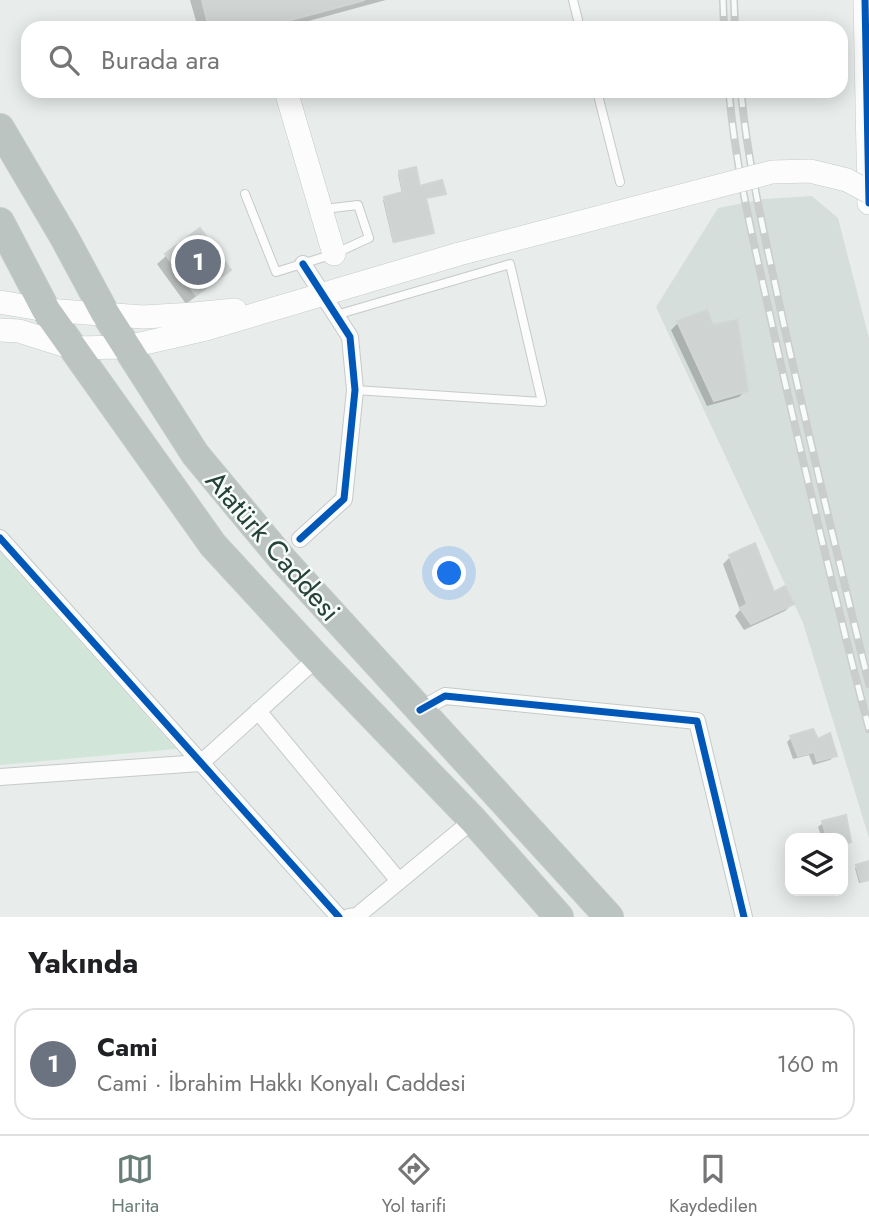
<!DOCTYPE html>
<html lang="tr">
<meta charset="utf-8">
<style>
:root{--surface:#fff;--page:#f2f2f2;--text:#202124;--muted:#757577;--line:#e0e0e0;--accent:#697e78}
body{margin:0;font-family:Jost,sans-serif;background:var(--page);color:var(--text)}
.controls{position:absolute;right:21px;bottom:21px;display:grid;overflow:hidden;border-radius:14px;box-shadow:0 4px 18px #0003}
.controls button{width:63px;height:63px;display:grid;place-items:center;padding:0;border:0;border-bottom:2px solid var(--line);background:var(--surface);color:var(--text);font:35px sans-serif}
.you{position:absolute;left:450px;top:574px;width:24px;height:24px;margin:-18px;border:5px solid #fff;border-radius:50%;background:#1a73e8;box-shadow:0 0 0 10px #1a73e833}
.badge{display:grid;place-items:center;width:46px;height:46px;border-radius:50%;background:var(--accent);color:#fff;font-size:23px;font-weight:700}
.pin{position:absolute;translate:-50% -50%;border:4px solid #fff;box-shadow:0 2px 7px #0006}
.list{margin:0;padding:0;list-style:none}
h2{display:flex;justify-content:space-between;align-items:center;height:91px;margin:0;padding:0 28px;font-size:30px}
h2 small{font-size:23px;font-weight:400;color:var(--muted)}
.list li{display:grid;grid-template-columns:46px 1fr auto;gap:21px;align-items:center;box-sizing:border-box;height:112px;margin:0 14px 14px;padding:0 14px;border:2px solid var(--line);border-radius:21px}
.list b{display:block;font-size:26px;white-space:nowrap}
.list p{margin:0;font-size:23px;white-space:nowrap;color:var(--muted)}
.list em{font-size:23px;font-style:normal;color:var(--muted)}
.icon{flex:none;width:38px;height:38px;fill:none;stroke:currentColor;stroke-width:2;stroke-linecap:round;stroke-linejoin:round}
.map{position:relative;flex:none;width:869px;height:917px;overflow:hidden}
.search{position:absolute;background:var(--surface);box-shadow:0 4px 18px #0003;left:21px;right:21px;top:21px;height:77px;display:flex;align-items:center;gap:18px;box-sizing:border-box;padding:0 24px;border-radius:21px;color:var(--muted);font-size:26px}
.sheet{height:217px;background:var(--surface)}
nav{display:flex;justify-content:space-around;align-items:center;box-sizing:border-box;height:98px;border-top:2px solid var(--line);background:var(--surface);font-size:19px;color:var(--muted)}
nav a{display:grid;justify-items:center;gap:4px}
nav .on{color:var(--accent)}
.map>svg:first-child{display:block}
</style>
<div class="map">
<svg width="869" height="917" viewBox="0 0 869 917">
<rect width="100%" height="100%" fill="#e8edeb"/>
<polygon fill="#d6dedb" points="812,196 838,218 869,338 869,838 803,623 656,307 718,208 764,199"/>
<polygon fill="#d1e6d8" points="0,552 176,749 0,765"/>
<g fill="#0003">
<polygon points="190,0 386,0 283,28 198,28"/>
<polygon points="399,173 419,188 444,193 424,199 432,233 430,234 393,243 383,200 402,194 398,174"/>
<polygon points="167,255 229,269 219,279 186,304 157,264"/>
<polygon points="678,323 746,390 739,397 707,406 671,330"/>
<polygon points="730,557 773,594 792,604 785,611 744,630 735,616 740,610 723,564"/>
<polygon points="791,738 817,741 835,755 830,760 813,765 809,755 793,759 787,742"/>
<polygon points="823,823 849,842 843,847 843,838 822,838 818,827"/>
<polygon points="857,867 869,869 869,880 859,883 855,868"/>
</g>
<g fill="#cfd4d2" stroke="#d1d6d4" stroke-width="2">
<polygon points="202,0 365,0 261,28 209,28"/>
<polygon points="416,167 420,186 442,180 446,194 426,198 434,233 394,242 384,197 403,192 399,171"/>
<polygon points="200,228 231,270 196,295 165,254"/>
<polygon points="707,310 713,325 737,320 748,391 714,401 677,321"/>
<polygon points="755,543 774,592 785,586 794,604 751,624 740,608 747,604 729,555"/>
<polygon points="813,729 818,739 830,733 837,756 817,761 814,752 798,756 790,736"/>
<polygon points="846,815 851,842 843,846 843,838 827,838 822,821"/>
<polygon points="869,861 869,880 861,882 856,865"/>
</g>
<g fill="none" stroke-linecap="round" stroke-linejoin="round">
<defs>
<g id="lane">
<polyline points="573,0 580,28"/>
<polyline points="597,91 620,182"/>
<polyline points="245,194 276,272 334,254 369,238 358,205 324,209"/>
<polyline points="336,315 510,264 542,402 355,390"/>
</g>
<g id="street">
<polyline points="0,538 339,917"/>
<polyline points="300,539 344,499 355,390 350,337 303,264"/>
<polyline points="420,710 445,696 697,721 744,917"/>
<polyline points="258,711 399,881"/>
<polyline points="0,777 201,763 317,658"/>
<polyline points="349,917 357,916 473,820"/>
</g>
<g id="secondary">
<polyline points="865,0 869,203"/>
<polyline points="286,91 334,254"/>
<polyline points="0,302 46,310 143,317 194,314 235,310"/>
<polyline points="0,330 19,331 73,348 127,347 206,329 459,254"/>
</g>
<g id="highway">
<polyline points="0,128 64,237 105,313 195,454 283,560 609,917"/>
<polyline points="0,222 46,310 213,545 317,658 473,820 559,917"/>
</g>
</defs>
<use href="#lane" stroke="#c5cac8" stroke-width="10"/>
<use href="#street" stroke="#c5cac8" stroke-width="18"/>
<use href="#secondary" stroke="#c3cbc8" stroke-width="24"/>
<use href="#highway" stroke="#c3ccc9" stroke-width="30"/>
<use href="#lane" stroke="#fcfcfc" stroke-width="8"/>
<use href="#street" stroke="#fcfcfc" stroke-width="16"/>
<use href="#secondary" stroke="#fcfcfc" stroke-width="23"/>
<use href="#highway" stroke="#bcc4c2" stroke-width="28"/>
<defs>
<g id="rail">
<polyline points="723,0 724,28"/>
<polyline points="734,0 735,28"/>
<path d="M729,91C736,177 759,263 777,347C806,475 836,602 869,729"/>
<path d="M741,91C748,167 766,242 782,316C809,439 839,562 869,684"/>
</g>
</defs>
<use href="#rail" stroke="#c9cdcc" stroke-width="8"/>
<use href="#rail" stroke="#f7fbf9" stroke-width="5" stroke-dasharray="16" stroke-linecap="butt"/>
<defs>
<polyline id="secondary-bridge" points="459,254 772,172 810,171 847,180 869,192"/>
</defs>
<use href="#secondary-bridge" stroke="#c3cbc8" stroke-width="24" stroke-linecap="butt"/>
<use href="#secondary-bridge" stroke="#fcfcfc" stroke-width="23"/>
<defs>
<g id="cycleway">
<polyline points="865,0 869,203"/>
<polyline points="0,538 339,917"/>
<polyline points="300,539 344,499 355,390 350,337 303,264"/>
<polyline points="420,710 445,696 697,721 744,917"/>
</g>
</defs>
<use href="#cycleway" stroke="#f7fbf9" stroke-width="11"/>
<use href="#cycleway" stroke="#0057b8" stroke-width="7"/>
</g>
<g text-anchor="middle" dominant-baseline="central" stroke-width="5" stroke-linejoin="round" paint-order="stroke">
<g font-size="28" fill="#24423a" stroke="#f7fbf9">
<text transform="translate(273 546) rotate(49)">Atatürk Caddesi</text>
</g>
</g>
</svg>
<div class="controls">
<button><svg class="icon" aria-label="layers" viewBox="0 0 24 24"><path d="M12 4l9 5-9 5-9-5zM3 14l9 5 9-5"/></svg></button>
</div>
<div class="you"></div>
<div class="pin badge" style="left:198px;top:262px;background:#6b7280">1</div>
<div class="search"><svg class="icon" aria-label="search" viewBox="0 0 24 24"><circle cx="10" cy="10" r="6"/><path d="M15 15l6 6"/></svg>Burada ara</div>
</div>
<section class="sheet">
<h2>Yakında<small></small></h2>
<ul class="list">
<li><span class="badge" style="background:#6b7280">1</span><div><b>Cami</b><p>Cami · İbrahim Hakkı Konyalı Caddesi</p></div><em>160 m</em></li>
</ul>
</section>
<nav>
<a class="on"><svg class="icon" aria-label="map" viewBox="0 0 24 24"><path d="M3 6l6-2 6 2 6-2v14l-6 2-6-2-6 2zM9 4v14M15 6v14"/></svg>Harita</a>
<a><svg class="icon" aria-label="directions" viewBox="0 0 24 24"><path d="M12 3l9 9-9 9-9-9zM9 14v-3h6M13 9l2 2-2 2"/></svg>Yol tarifi</a>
<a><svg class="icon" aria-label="saved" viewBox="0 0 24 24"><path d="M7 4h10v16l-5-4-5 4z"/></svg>Kaydedilen</a>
</nav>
